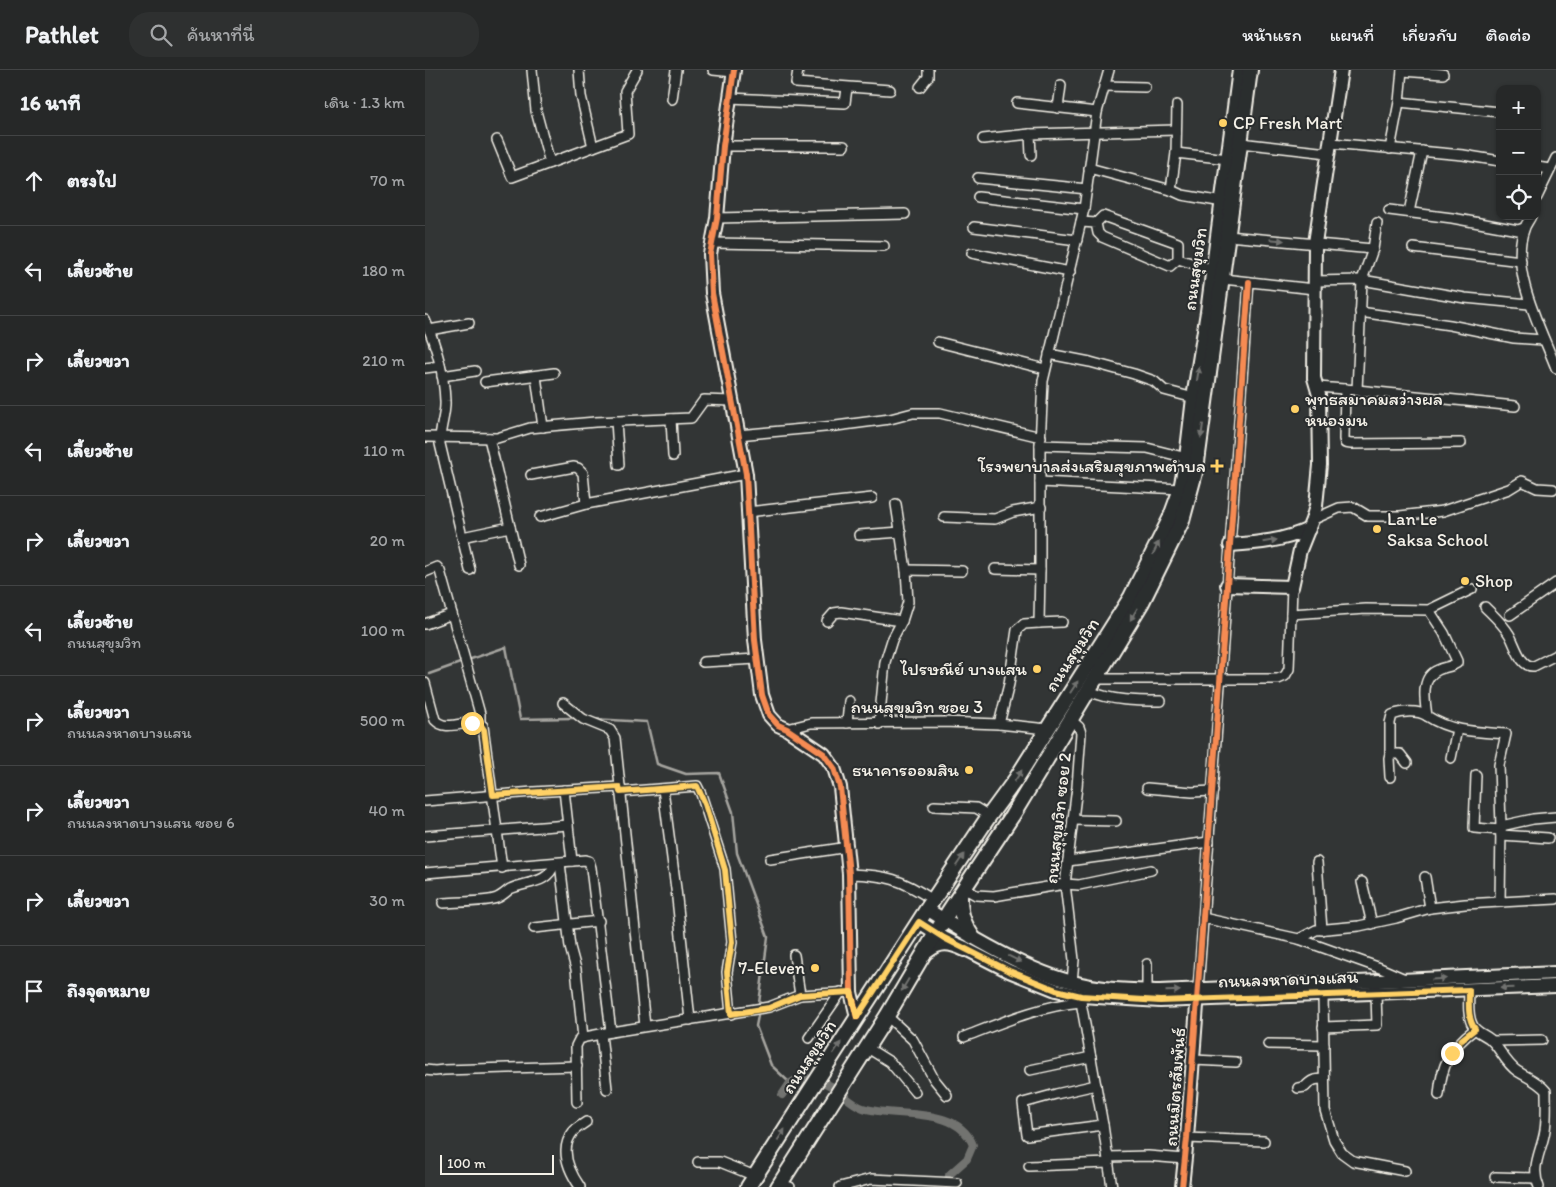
<!DOCTYPE html>
<html lang="th">
<meta charset="utf-8">
<style>
:root{--surface:#262828;--page:#2e3030;--text:#f1f3f6;--muted:#a4a6a8;--line:#424445}
body{margin:0;font-family:Itim,"Playpen Sans Thai",sans-serif;background:var(--page);color:var(--text)}
.controls{position:absolute;right:15px;top:15px;display:grid;overflow:hidden;border-radius:10px;box-shadow:0 1px 4px #0004}
.controls button{width:45px;height:45px;display:grid;place-items:center;padding:0;border:0;border-bottom:1px solid var(--line);background:var(--surface);color:var(--text);font:25px sans-serif}
.scale{position:absolute;left:15px;bottom:12px;width:114px;box-sizing:border-box;padding-left:5px;border:2px solid #f4f1e8;border-top:0;font-size:14px;line-height:18px;white-space:nowrap;color:#f4f1e8;-webkit-text-stroke:4px #2a2d2e;paint-order:stroke}
.stop{position:absolute;width:15px;height:15px;margin:-11px;border:4px solid #ffd166;border-radius:50%;background:#fff}
.stop.end{background:#ffd166;border-color:#fff;box-shadow:0 1px 5px #0008}
.list{margin:0;padding:0;list-style:none}
h2{display:flex;justify-content:space-between;align-items:center;height:65px;margin:0;padding:0 20px;font-size:21px}
h2 small{font-size:16px;font-weight:400;color:var(--muted)}
.list li{display:grid;grid-template-columns:32px 1fr auto;gap:15px;align-items:center;box-sizing:border-box;height:90px;padding:0 20px;border-top:1px solid var(--line)}
.list b{display:block;font-size:19px;white-space:nowrap}
.list p{margin:0;font-size:16px;white-space:nowrap;color:var(--muted)}
.list em{font-size:16px;font-style:normal;color:var(--muted)}
.icon{flex:none;width:28px;height:28px;fill:none;stroke:currentColor;stroke-width:2;stroke-linecap:round;stroke-linejoin:round}
.map{position:relative;flex:none;width:1131px;height:1117px;overflow:hidden}
header{display:flex;align-items:center;gap:30px;box-sizing:border-box;height:70px;padding:0 25px;background:var(--surface);border-bottom:1px solid var(--line)}
header strong{font-size:24px}
nav{display:flex;gap:28px;margin-inline-start:auto;font-size:18px}
.search{width:350px;height:45px;background:var(--page);display:flex;align-items:center;gap:12px;box-sizing:border-box;padding:0 18px;border-radius:20px;color:var(--muted);font-size:19px}
main{display:flex}
aside{flex:1;background:var(--surface)}
.map>svg:first-child{display:block}
</style>
<header>
<strong>Pathlet</strong>
<div class="search"><svg class="icon" aria-label="search" viewBox="0 0 24 24"><circle cx="10" cy="10" r="6"/><path d="M15 15l6 6"/></svg>ค้นหาที่นี่</div>
<nav><a>หน้าแรก</a><a>แผนที่</a><a>เกี่ยวกับ</a><a>ติดต่อ</a></nav>
</header>
<main>
<aside>
<h2>16 นาที<small>เดิน · 1.3 km</small></h2>
<ul class="list">
<li><svg class="icon" aria-label="ahead" viewBox="0 0 24 24"><path d="M12 20V5M6 11l6-6 6 6"/></svg><div><b>ตรงไป</b></div><em>70 m</em></li>
<li><svg class="icon" aria-label="left" viewBox="0 0 24 24"><path d="M17 20v-9H6M10 6l-5 5 5 5"/></svg><div><b>เลี้ยวซ้าย</b></div><em>180 m</em></li>
<li><svg class="icon" aria-label="right" viewBox="0 0 24 24"><path d="M7 20v-9h11M14 6l5 5-5 5"/></svg><div><b>เลี้ยวขวา</b></div><em>210 m</em></li>
<li><svg class="icon" aria-label="left" viewBox="0 0 24 24"><path d="M17 20v-9H6M10 6l-5 5 5 5"/></svg><div><b>เลี้ยวซ้าย</b></div><em>110 m</em></li>
<li><svg class="icon" aria-label="right" viewBox="0 0 24 24"><path d="M7 20v-9h11M14 6l5 5-5 5"/></svg><div><b>เลี้ยวขวา</b></div><em>20 m</em></li>
<li><svg class="icon" aria-label="left" viewBox="0 0 24 24"><path d="M17 20v-9H6M10 6l-5 5 5 5"/></svg><div><b>เลี้ยวซ้าย</b><p>ถนนสุขุมวิท</p></div><em>100 m</em></li>
<li><svg class="icon" aria-label="right" viewBox="0 0 24 24"><path d="M7 20v-9h11M14 6l5 5-5 5"/></svg><div><b>เลี้ยวขวา</b><p>ถนนลงหาดบางแสน</p></div><em>500 m</em></li>
<li><svg class="icon" aria-label="right" viewBox="0 0 24 24"><path d="M7 20v-9h11M14 6l5 5-5 5"/></svg><div><b>เลี้ยวขวา</b><p>ถนนลงหาดบางแสน ซอย 6</p></div><em>40 m</em></li>
<li><svg class="icon" aria-label="right" viewBox="0 0 24 24"><path d="M7 20v-9h11M14 6l5 5-5 5"/></svg><div><b>เลี้ยวขวา</b></div><em>30 m</em></li>
<li><svg class="icon" aria-label="arrive" viewBox="0 0 24 24"><path d="M6 21V4h12l-3 4 3 4H6"/></svg><div><b>ถึงจุดหมาย</b></div></li>
</ul>
</aside>
<div class="map">
<svg width="1131" height="1117" viewBox="0 0 1131 1117">
<rect width="100%" height="100%" fill="#323535"/>
<filter id="ink" filterUnits="userSpaceOnUse"><feTurbulence type="fractalNoise" baseFrequency=".02" numOctaves="2"/><feDisplacementMap in="SourceGraphic" scale="10" xChannelSelector="R" yChannelSelector="G"/><feConvolveMatrix kernelMatrix="1 2 1 2 8 2 1 2 1" color-interpolation-filters="sRGB"/></filter>
<g filter="url(#ink)">
<g fill="none" stroke-linecap="round" stroke-linejoin="round">
<g stroke="#a6a5a0" stroke-width="2.5">
<polyline points="46,589 81,577 95,649 148,648"/>
<polyline points="4,604 35,593"/>
<polyline points="168,649 222,652 232,694 261,704 294,703 308,742 312,783 343,867 334,933"/>
<polyline points="333,946 331,956 346,995 365,1013"/>
</g>
<path stroke="#727370" stroke-width="8" d="M357,1025L365,1013L377,1007C386,1009 398,1011 406,1016C416,1022 426,1034 438,1038C472,1049 531,1034 548,1075L542,1089L524,1105L523,1117"/>
<defs>
<g id="street">
<polyline points="107,0 111,41 125,93"/>
<polyline points="154,0 156,26 168,77"/>
<polyline points="288,0 309,2"/>
<polyline points="373,0 371,13 465,20"/>
<polyline points="977,1 1018,4"/>
<polyline points="679,16 720,17"/>
<polyline points="495,17 503,7 503,0"/>
<polyline points="304,28 420,33 422,18"/>
<polyline points="247,29 251,0"/>
<polyline points="974,32 1075,42"/>
<polyline points="592,33 672,42"/>
<polyline points="633,38 636,15"/>
<polyline points="558,69 605,64"/>
<polyline points="72,70 87,107 203,64 200,21 212,0"/>
<polyline points="815,73 903,83"/>
<polyline points="906,73 1038,85 1075,91"/>
<polyline points="298,76 419,76"/>
<polyline points="965,79 974,32 977,0"/>
<polyline points="751,83 803,89"/>
<polyline points="606,85 605,64 751,60"/>
<polyline points="1112,97 1125,99"/>
<polyline points="664,98 746,120 757,125 798,132"/>
<polyline points="553,108 662,119"/>
<polyline points="746,120 751,83 752,35"/>
<polyline points="553,127 659,139"/>
<polyline points="1112,127 1131,88"/>
<polyline points="964,140 1027,148 1093,160 1099,158"/>
<polyline points="984,142 997,81"/>
<path d="M1106,146C1104,151 1100,155 1099,160C1084,200 1117,261 1131,298"/>
<polyline points="292,148 480,144"/>
<polyline points="656,152 671,153 673,163 677,167 745,196 753,189 753,173 678,146 671,153"/>
<polyline points="549,157 652,170"/>
<polyline points="803,166 948,179"/>
<polyline points="287,173 459,176"/>
<polyline points="988,178 1096,191"/>
<polyline points="547,183 645,202"/>
<polyline points="753,189 789,200"/>
<polyline points="798,209 889,219"/>
<polyline points="890,211 937,210 1040,228 1104,234"/>
<polyline points="935,242 1025,255 1089,268 1119,270"/>
<path d="M0,250C11,275 19,304 20,331C21,345 14,359 15,374L45,500"/>
<polyline points="4,260 44,253"/>
<polyline points="513,272 620,299"/>
<polyline points="624,284 665,292 709,304 729,311 739,320 769,328"/>
<polyline points="0,298 15,296"/>
<polyline points="17,306 50,301"/>
<polyline points="111,306 118,357"/>
<polyline points="60,312 129,303"/>
<polyline points="893,317 932,320 1090,336"/>
<polyline points="920,319 919,369 920,373 926,374 1036,373"/>
<polyline points="932,320 937,210 948,179 952,153"/>
<polyline points="246,349 248,386"/>
<polyline points="191,351 194,395"/>
<polyline points="313,365 411,356 465,349 488,343 515,343 616,367"/>
<polyline points="0,367 72,368 105,358 125,356 170,352 266,348 279,330 307,331"/>
<polyline points="64,368 94,495"/>
<polyline points="615,375 722,378 762,388"/>
<polyline points="106,405 149,397 153,398 158,403 161,434"/>
<polyline points="615,412 756,419"/>
<polyline points="322,442 447,428"/>
<polyline points="115,447 161,434 321,404"/>
<polyline points="519,447 570,449 588,442 616,437"/>
<polyline points="887,450 914,438 928,437 943,446 975,446 1018,441 1084,419 1097,411 1112,418 1128,419"/>
<polyline points="434,465 476,462"/>
<polyline points="37,467 85,457"/>
<polyline points="570,499 615,500"/>
<polyline points="481,500 537,501"/>
<polyline points="0,502 12,497 15,501 55,644 55,654"/>
<polyline points="867,517 866,544 941,539 1004,540 1047,519"/>
<path d="M1060,537C1068,545 1078,554 1084,564C1090,573 1095,598 1109,596L1131,585"/>
<path d="M1004,540L1019,563L1032,591V593C1026,597 1019,597 1013,600C995,607 1000,631 1002,646C1026,662 1054,662 1081,664L1074,695L1076,756L1075,832"/>
<polyline points="1085,545 1131,513"/>
<polyline points="402,551 409,543 416,542 477,551"/>
<polyline points="614,553 637,552"/>
<polyline points="0,554 27,544"/>
<polyline points="278,592 332,589"/>
<polyline points="671,609 853,609 860,606 864,599 866,544"/>
<path d="M0,613L10,650C23,664 44,646 58,656L77,798"/>
<path d="M664,621C687,631 711,631 736,631"/>
<polyline points="138,633 158,649 185,660 190,668 220,956"/>
<polyline points="646,650 654,657 656,663 652,717 640,814 649,890 647,912"/>
<polyline points="422,653 424,631"/>
<polyline points="454,654 460,592 467,570 477,551 483,532 481,500 471,434"/>
<polyline points="574,654 584,614 592,560 599,554 614,553 615,500 615,375 618,311 659,139 672,42 684,0"/>
<polyline points="362,659 386,653 518,652 574,654 622,659"/>
<path d="M965,684V653L967,645C977,641 993,640 1002,646"/>
<polyline points="1026,688 1032,659"/>
<polyline points="1051,705 1049,758 1076,760"/>
<polyline points="965,707 964,688 965,684 975,684 982,693"/>
<polyline points="722,718 767,722 788,721"/>
<polyline points="238,719 251,819 265,950"/>
<polyline points="139,720 147,791"/>
<polyline points="195,722 272,716 276,724 300,799 307,872 302,902 306,944"/>
<polyline points="0,731 108,722 195,717"/>
<polyline points="509,736 551,738 564,746"/>
<polyline points="648,750 691,751"/>
<polyline points="1076,756 1108,749 1131,747"/>
<polyline points="1076,765 1123,768"/>
<polyline points="0,766 143,755"/>
<polyline points="345,789 423,777"/>
<polyline points="643,791 784,772"/>
<polyline points="892,792 897,860"/>
<polyline points="135,793 145,877 151,899 158,968"/>
<polyline points="0,803 160,790 164,791 166,798 186,962"/>
<path d="M424,804C462,805 476,809 508,830"/>
<polyline points="1000,807 1005,838"/>
<polyline points="937,812 947,854"/>
<polyline points="540,819 551,825 569,826 640,814 654,815 726,800"/>
<path d="M18,833C30,832 63,832 72,828C77,826 81,822 85,819C101,811 123,815 130,793"/>
<polyline points="778,848 874,869 955,898 980,909"/>
<polyline points="109,858 174,851"/>
<polyline points="874,869 891,860 934,856 971,848 1005,838 1040,834 1131,829"/>
<polyline points="369,885 375,925"/>
<polyline points="773,920 824,212"/>
<path d="M1044,920C1044,930 1042,944 1047,954C1050,962 1059,964 1065,969C1075,978 1080,993 1092,1001C1103,1008 1113,1011 1121,1021C1121,1034 1122,1047 1120,1060C1117,1081 1105,1096 1114,1117"/>
<polyline points="722,921 722,894"/>
<polyline points="657,926 656,932 678,1055 687,1117"/>
<polyline points="898,926 900,1040 909,1070 917,1083 928,1091 980,1101"/>
<polyline points="462,946 488,970 509,1009 522,1025"/>
<polyline points="898,957 952,955 951,924"/>
<polyline points="176,964 182,1019"/>
<path d="M539,967C578,952 615,936 656,932"/>
<polyline points="384,968 416,922"/>
<polyline points="1067,971 1117,970"/>
<polyline points="843,974 899,975"/>
<polyline points="441,977 465,992 490,1022"/>
<polyline points="768,990 811,992"/>
<polyline points="0,1000 10,1001 19,1000 152,996"/>
<polyline points="605,1000 666,987"/>
<polyline points="671,1015 631,1024 598,1033 602,1065 678,1055"/>
<path d="M873,1018L880,1017C886,1010 890,1009 899,1009"/>
<path d="M1014,1025C1016,995 1026,977 1050,959"/>
<polyline points="152,1032 151,976 155,968 186,962 344,937 375,925 426,922"/>
<polyline points="762,1068 839,1071"/>
<polyline points="683,1087 723,1086 760,1089"/>
<polyline points="273,1092 295,1092 330,1106"/>
<polyline points="604,1096 684,1093"/>
<polyline points="1070,1107 1110,1108"/>
<polyline points="355,1114 365,1117"/>
<path d="M155,1117C144,1101 134,1079 148,1062C151,1058 157,1055 161,1052"/>
<polyline points="415,1117 446,1109 532,1113"/>
</g>
<g id="secondary">
<polyline points="309,0 298,76 292,148 285,184 287,223 321,404 330,570 337,625 344,645 353,655 362,659 399,684 409,698 415,717 424,804 426,922 432,947"/>
<path d="M805,475C833,473 858,471 884,459"/>
<polyline points="802,515 867,517 875,480 887,450 891,436 895,395 894,325 889,308 890,173 916,0"/>
<path d="M502,839C542,865 602,901 648,912C676,920 706,920 735,921L1131,903"/>
<polyline points="494,852 519,868 584,901 631,920 657,926 735,931 1131,916"/>
<polyline points="757,1117 762,1068 773,922"/>
</g>
<g id="primary">
<path d="M535,827C535,843 538,853 547,866"/>
<path d="M502,881C515,870 525,872 540,879"/>
<polyline points="323,1117 502,839 564,746 591,709 706,527 745,449 756,419 762,388 769,328 783,242 815,0"/>
<polyline points="353,1117 462,946 524,841 587,746 717,532 757,451 771,399 825,0"/>
</g>
</defs>
<use href="#street" stroke="#f4f1e8" stroke-width="12"/>
<use href="#secondary" stroke="#f4f1e8" stroke-width="16"/>
<use href="#primary" stroke="#f4f1e8" stroke-width="18"/>
<use href="#street" stroke="#2a2d2e" stroke-width="9"/>
<use href="#secondary" stroke="#2a2d2e" stroke-width="12"/>
<use href="#primary" stroke="#2a2d2e" stroke-width="14"/>
<defs>
<g id="cycleway">
<polyline points="309,0 298,76 292,148 285,184 287,223 321,404 330,570 337,625 344,645 353,655 362,659 399,684 409,698 415,717 424,804 426,922 432,947"/>
<polyline points="757,1117 762,1068 824,212"/>
</g>
</defs>
<use href="#cycleway" stroke="#2a2d2e" stroke-width="9"/>
<use href="#cycleway" stroke="#f68b52" stroke-width="6"/>
</g>
<defs><path id="oneway-solid" d="M-6-.8H1V-3.2L6.5 0L1 3.2V.8H-6Z" transform="scale(1.25)"/></defs>
<g fill="#71726f">
<use href="#oneway-solid" transform="translate(852 170) rotate(5)"/>
<use href="#oneway-solid" transform="translate(773 304) rotate(-81)"/>
<use href="#oneway-solid" transform="translate(777 361) rotate(98)"/>
<use href="#oneway-solid" transform="translate(845 471) rotate(-9)"/>
<use href="#oneway-solid" transform="translate(731 478) rotate(-64)"/>
<use href="#oneway-solid" transform="translate(709 544) rotate(121)"/>
<use href="#oneway-solid" transform="translate(649 617) rotate(-57)"/>
<use href="#oneway-solid" transform="translate(593 706) rotate(-57)"/>
<use href="#oneway-solid" transform="translate(535 790) rotate(-56)"/>
<use href="#oneway-solid" transform="translate(590 889) rotate(26)"/>
<use href="#oneway-solid" transform="translate(1014 909) rotate(-3)"/>
<use href="#oneway-solid" transform="translate(480 915) rotate(121)"/>
<use href="#oneway-solid" transform="translate(1082 918) rotate(178)"/>
<use href="#oneway-solid" transform="translate(748 921) rotate(-2)"/>
<use href="#oneway-solid" transform="translate(412 978) rotate(-56)"/>
<use href="#oneway-solid" transform="translate(356 1065) rotate(-57)"/>
</g>
</g>
<g fill="none" stroke-linecap="round" stroke-linejoin="round" filter="url(#ink)">
<path stroke="#ffd166" stroke-width="6" d="M47,653L55,654L59,660L68,725L194,717L195,722L272,716L280,734L300,800L307,872L302,902L306,944L344,938L375,925L426,922L432,947L494,852L519,868L584,901L631,920L656,926L735,931L1044,920C1044,933 1042,948 1050,959L1036,970L1027,983"/>
</g>
<g fill="#ffd166" stroke="#2a2d2e" stroke-width="2">
<circle cx="798" cy="53" r="5"/>
<circle cx="870" cy="339" r="5"/>
<path d="M789.5 388.5h5v5h5v5h-5v5h-5v-5h-5v-5h5z"/>
<circle cx="952" cy="459" r="5"/>
<circle cx="1040" cy="511" r="5"/>
<circle cx="612" cy="599" r="5"/>
<circle cx="544" cy="700" r="5"/>
<circle cx="390" cy="898" r="5"/>
</g>
<g text-anchor="middle" dominant-baseline="central" stroke-width="4" stroke-linejoin="round" paint-order="stroke">
<g font-size="18" fill="#f4f1e8" stroke="#2a2d2e" text-anchor="start">
<text x="808" y="53">CP Fresh Mart</text>
<text x="880" y="329">พุทธสมาคมสว่างผล<tspan x="880" dy="21">หนองมน</tspan></text>
<text x="781" y="396" text-anchor="end">โรงพยาบาลส่งเสริมสุขภาพตำบล</text>
<text x="962" y="449">Lan Le<tspan x="962" dy="21">Saksa School</tspan></text>
<text x="1050" y="511">Shop</text>
<text x="602" y="599" text-anchor="end">ไปรษณีย์ บางแสน</text>
<text x="534" y="700" text-anchor="end">ธนาคารออมสิน</text>
<text x="380" y="898" text-anchor="end">7-Eleven</text>
</g>
<g font-size="18" fill="#f4f1e8" stroke="#2a2d2e">
<text transform="translate(770 199) rotate(-82)">ถนนสุขุมวิท</text>
<text transform="translate(647 585) rotate(-57)">ถนนสุขุมวิท</text>
<text x="492" y="637">ถนนสุขุมวิท ซอย 3</text>
<text transform="translate(633 748) rotate(-84)">ถนนสุขุมวิท ซอย 2</text>
<text transform="translate(863 909) rotate(-2)">ถนนลงหาดบางแสน</text>
<text transform="translate(384 987) rotate(-57)">ถนนสุขุมวิท</text>
<text transform="translate(750 1017) rotate(-86)">ถนนมิตรสัมพันธ์</text>
</g>
</g>
</svg>
<div class="controls">
<button>+</button>
<button>−</button>
<button><svg class="icon" aria-label="locate" viewBox="0 0 24 24"><circle cx="12" cy="12" r="6"/><path d="M12 2v4M12 18v4M2 12h4M18 12h4"/></svg></button>
</div>
<div class="scale">100 m</div>
<div class="stop" style="left:47px;top:653px"></div>
<div class="stop end" style="left:1027px;top:983px"></div>
</div>
</main>
